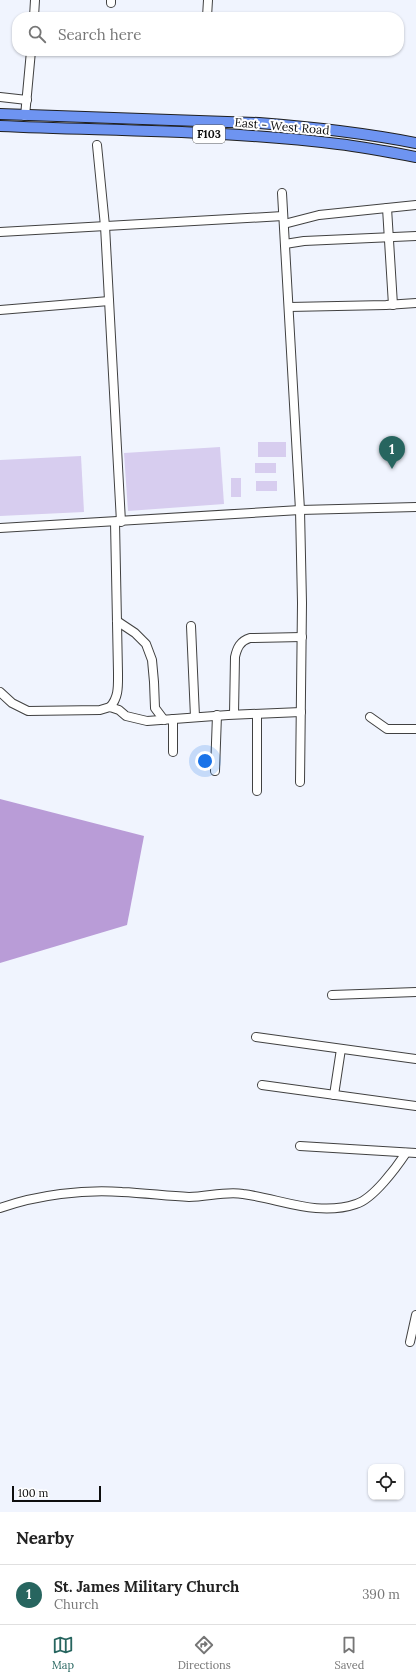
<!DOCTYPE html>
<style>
:root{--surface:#fff;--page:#f2f2f2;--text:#222;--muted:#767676;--line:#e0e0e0;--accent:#27655f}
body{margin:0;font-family:Lora,serif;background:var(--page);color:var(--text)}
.controls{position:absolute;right:12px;bottom:12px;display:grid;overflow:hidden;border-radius:8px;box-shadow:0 1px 3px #0004}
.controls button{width:36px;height:36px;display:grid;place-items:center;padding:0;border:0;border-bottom:1px solid var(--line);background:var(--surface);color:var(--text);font:20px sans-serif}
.scale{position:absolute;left:12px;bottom:10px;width:89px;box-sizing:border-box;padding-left:4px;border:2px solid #0e0e0e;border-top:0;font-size:11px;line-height:14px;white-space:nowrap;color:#0e0e0e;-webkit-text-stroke:3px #fff;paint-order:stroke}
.you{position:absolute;left:205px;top:761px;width:14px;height:14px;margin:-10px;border:3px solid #fff;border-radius:50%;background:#1a73e8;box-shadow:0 0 0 6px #1a73e833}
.badge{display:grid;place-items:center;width:26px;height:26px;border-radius:50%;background:var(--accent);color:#fff;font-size:13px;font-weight:700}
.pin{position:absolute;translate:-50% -33px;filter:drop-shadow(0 1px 2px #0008)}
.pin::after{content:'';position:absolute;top:21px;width:14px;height:12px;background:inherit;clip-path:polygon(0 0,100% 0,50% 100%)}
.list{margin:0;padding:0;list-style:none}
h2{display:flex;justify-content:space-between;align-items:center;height:52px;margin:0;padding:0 16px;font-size:17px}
h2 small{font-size:13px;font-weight:400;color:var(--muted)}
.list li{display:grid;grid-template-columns:26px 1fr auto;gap:12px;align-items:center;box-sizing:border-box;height:60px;padding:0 16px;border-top:1px solid var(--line)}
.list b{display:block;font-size:15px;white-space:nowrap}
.list p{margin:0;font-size:13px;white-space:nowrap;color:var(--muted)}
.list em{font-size:13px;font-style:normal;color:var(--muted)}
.icon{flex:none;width:22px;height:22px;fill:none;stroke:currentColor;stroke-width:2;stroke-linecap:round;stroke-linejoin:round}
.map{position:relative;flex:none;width:416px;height:1512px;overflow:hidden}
.search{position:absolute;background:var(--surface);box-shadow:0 1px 3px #0004;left:12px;right:12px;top:12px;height:44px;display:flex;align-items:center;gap:10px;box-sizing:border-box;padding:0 14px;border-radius:16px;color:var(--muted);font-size:15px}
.sheet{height:112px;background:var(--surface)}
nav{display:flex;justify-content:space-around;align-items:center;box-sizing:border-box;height:56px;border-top:1px solid var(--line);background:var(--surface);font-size:11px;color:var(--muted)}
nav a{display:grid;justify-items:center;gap:2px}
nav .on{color:var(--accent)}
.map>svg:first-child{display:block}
</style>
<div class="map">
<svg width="416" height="1512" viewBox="0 0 416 1512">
<rect width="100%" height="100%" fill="#f0f4fe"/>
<polygon fill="#b99cd7" points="0,799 144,836 127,925 0,963"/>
<g fill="#d7cdef">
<rect x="258" y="442" width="28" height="15"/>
<polygon points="220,447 224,504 128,511 124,453"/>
<polygon points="81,456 84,512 0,516 0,460"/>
<rect x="255" y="463" width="21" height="10"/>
<rect x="231" y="478" width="10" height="19"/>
<rect x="256" y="481" width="21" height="10"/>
</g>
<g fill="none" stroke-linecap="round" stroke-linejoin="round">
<defs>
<g id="minor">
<polyline points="111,3 111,0"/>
<polyline points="34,17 35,0"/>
<polyline points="207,17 208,0"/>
<polyline points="0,97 27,100"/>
<polyline points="25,116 31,51"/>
<polyline points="97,145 105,226 121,522"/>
<polyline points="282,193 300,510 302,603 300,782"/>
<polyline points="387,208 393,305"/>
<polyline points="284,224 319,215 416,205"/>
<polyline points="0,232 283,216"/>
<polyline points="285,244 304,241 416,236"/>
<polyline points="289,307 386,305 416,303"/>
<polyline points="0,310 109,301"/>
<polyline points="0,528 300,510 416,507"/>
<polyline points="117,621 135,633 146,644 152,660 154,682 155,708 164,720"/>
<polyline points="191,626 195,717"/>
<polyline points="0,692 12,703 28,711 100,710 110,707 119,710 126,716 147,721 228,715 301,712"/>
<path d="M110,707C119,697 118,686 118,673L115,522"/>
<path d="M234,714L235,657C237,648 240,641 250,638L302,637"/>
<polyline points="370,717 387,729 416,729"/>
<polyline points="173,752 173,719"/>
<polyline points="215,771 217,715"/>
<polyline points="257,791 257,714"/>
<polyline points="332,995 416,992"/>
<polyline points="256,1037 416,1059"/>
<polyline points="262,1085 416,1106"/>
<polyline points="334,1095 341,1049"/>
<polyline points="300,1146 416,1153"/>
<path d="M0,1208C37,1195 84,1189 122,1192C145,1193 167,1196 189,1197C207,1197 225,1191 243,1194C281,1199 318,1217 356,1204C373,1199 396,1168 406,1153"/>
<polyline points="410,1342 416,1315"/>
</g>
<g id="major">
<path d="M0,114L259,123C312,127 364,133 416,143"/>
<path d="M0,126C113,131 226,130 338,144C364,147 390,152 416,157"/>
</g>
</defs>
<use href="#minor" stroke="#414141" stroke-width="10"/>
<use href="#major" stroke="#1f1f1f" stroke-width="12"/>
<use href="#minor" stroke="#fff" stroke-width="8"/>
<use href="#major" stroke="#6e94f1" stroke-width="10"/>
</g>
<g text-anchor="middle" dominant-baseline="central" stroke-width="4" stroke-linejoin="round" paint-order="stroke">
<rect fill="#fff" stroke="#565656" stroke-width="1" x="193" y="125" width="32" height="18" rx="3"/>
<g font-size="11" font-weight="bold" fill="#0e0e0e">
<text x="209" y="134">F103</text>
</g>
<g font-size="12" fill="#0e0e0e" stroke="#fff">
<text transform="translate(282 126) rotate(5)">East - West Road</text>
</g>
</g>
</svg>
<div class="controls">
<button><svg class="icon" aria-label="locate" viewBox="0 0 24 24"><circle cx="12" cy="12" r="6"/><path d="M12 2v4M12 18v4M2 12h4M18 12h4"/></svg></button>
</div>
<div class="scale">100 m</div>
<div class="you"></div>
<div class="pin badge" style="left:392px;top:469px">1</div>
<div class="search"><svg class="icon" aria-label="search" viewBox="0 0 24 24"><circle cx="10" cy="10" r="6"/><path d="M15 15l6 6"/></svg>Search here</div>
</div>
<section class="sheet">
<h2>Nearby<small></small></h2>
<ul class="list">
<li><span class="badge">1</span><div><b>St. James Military Church</b><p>Church</p></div><em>390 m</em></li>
</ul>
</section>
<nav>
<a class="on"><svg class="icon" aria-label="map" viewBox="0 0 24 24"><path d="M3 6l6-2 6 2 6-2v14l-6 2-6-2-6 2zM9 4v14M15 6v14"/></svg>Map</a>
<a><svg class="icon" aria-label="directions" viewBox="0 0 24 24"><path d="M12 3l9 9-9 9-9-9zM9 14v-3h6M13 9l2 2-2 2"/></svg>Directions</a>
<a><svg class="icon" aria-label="saved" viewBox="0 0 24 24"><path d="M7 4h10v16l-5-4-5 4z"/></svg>Saved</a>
</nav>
